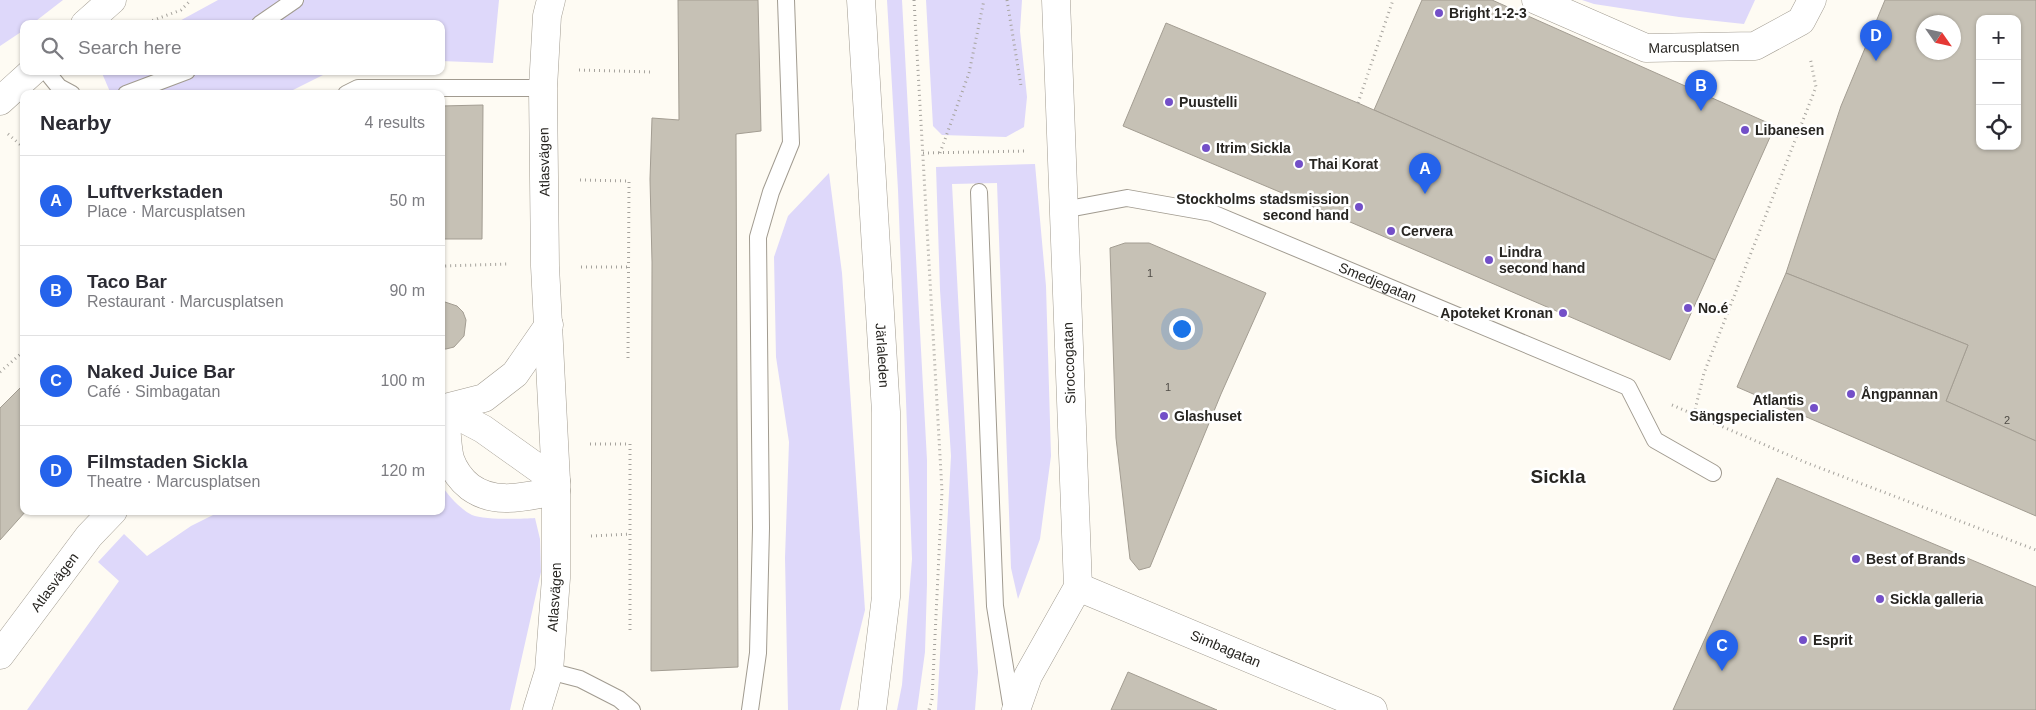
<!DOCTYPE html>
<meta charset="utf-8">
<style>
:root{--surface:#fff;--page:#f2f2f3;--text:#2b2b33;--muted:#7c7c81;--line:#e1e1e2;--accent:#2563eb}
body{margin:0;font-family:Helvetica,sans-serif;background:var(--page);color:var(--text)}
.controls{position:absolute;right:15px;top:15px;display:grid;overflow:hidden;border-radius:10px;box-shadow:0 1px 4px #0004}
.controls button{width:45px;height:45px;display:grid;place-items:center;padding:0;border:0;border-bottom:1px solid var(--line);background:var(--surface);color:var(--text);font:25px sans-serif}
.compass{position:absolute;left:1916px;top:15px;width:45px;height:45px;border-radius:50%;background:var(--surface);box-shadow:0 1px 4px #0004;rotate:124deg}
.you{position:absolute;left:1181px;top:328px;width:18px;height:18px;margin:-12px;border:4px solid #fff;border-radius:50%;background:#1a73e8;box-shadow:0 0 0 8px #1a73e833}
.badge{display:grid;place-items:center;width:32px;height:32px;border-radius:50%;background:var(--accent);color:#fff;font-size:16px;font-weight:700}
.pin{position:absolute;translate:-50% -41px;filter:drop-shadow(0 1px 2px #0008)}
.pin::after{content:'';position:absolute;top:26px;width:18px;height:15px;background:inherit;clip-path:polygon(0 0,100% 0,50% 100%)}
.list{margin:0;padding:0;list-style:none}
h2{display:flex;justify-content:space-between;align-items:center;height:65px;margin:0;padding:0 20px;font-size:21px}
h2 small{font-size:16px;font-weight:400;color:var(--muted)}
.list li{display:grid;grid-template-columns:32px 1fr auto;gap:15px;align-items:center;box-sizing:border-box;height:90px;padding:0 20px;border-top:1px solid var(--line)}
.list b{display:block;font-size:19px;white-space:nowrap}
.list p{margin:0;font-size:16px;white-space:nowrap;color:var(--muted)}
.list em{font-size:16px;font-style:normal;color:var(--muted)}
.icon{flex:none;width:28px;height:28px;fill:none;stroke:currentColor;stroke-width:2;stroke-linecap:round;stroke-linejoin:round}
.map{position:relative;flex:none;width:2036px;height:710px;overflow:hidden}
.search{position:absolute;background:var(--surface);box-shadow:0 1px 4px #0004;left:20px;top:20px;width:425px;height:55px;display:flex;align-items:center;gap:12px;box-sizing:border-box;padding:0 18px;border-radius:10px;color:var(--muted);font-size:19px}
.panel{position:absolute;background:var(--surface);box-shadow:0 1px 4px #0004;left:20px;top:90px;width:425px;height:425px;border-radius:10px}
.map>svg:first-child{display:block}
</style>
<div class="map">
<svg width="2036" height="710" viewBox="0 0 2036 710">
<rect width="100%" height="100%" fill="#fefbf3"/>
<g fill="#ded8fa">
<polygon points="0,0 63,0 32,24 24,24 24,30 0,46"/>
<polygon points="218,0 499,0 493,63 441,61 441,24 174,24"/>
<polygon points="887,0 902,0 927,460 927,584 925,652 917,710 897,710 902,685 912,559 898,190"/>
<polygon points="926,0 1022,0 1020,31 1027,97 1024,127 1006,137 942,135 933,126"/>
<polygon points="1582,0 1755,0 1744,24 1679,17 1594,4"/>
<polygon points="101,71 331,71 285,94 111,94"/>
<polygon points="1035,164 1046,286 1051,456 1040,539 1018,599 1011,568 997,183 952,184 978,672 975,710 937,710 951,456 940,290 936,167"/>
<polygon points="829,173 842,273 865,610 840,710 788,710 785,558 789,442 776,357 774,257 788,216"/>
<path d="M441,485C449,496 460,509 472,515C483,520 522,519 535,518L540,539L541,572L510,710H27L119,581L98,562L124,534L147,556L191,526L221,511H441Z"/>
</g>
<g fill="#c6c1b5" stroke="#a39d92" fill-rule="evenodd">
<polygon points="678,0 758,0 761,131 736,134 738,667 651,671 652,262 650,179 652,118 679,120"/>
<polygon points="1422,0 1492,0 1775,126 1715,260 1374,110"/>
<path d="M1885,0H2036V441L1946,401L1968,345L1786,273L1841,106ZM1980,19H2017V146H1980ZM1924,22H1954V52H1924Z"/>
<polygon points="1166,23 1358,103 1715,260 1670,360 1313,206 1123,126"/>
<polygon points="483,105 482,239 441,239 441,106"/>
<polygon points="1125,243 1149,243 1266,293 1221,394 1150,567 1139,570 1130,559 1116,438 1110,248"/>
<polygon points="1786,273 1968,345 1946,401 2036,441 2036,516 1737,387"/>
<polygon points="442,301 457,306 463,312 466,320 464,336 454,347 446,349 441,349"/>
<polygon points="24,384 24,511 26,511 0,540 0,408"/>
<polygon points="1777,478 2036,587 2036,710 1673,710"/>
<polygon points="1128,672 1217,710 1111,710"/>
</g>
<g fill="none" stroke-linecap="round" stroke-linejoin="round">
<defs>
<g id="lane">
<polyline points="260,24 295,0"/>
<polyline points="46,71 59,87 72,94"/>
<polyline points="126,94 187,71"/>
<polyline points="346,94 358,88 543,88"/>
<polyline points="979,192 995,606 1012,710"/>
<path id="s1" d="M1063,210L1127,198L1212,213L1628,387L1655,440L1713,473"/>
<polyline points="549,671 580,679 619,699 632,710"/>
<polyline points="750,710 758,653 761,528 758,237 771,192 791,143 786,0"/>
</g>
<g id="street">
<path id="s2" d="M1536,0L1646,48L1755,46L1801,21L1812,0"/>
<polyline points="85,24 112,0"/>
<polyline points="0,101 33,71"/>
<polyline points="441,409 484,398 515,374 549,325"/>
<path d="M445,409C447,425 446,443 450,459C454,470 461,480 470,487C496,506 526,496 556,491"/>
<polyline points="445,409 483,429 556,481"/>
<path id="s3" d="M1078,587L1373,710"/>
<path id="s4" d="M0,655L89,536L113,511"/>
<path id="s5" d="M537,710L549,671L556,578V481L545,266L543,88L547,16L551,0"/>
<polyline points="1016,710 1028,676 1078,587 1056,0"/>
</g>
<g id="secondary">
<path id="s6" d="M861,0L886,412V597L872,710"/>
</g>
</defs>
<use href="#lane" stroke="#a19b90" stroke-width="18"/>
<use href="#street" stroke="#a19b90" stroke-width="29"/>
<use href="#secondary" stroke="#a19b90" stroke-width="29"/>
<g stroke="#a6a39d" stroke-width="3" stroke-dasharray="1 4" stroke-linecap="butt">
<polyline points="914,0 942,491 932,699 929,710"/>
<polyline points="1007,0 1021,86"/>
<polyline points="143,24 181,10 191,0"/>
<polyline points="579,70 653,72"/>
<polyline points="1358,103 1393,0"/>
<polyline points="8,134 24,148"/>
<polyline points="923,153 1027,151"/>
<polyline points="940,153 969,73 984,0"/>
<polyline points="580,180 629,181 628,358"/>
<polyline points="1307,221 1313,206"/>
<polyline points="581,267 628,267"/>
<polyline points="441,268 443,266 508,264"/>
<polyline points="0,372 24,351"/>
<polyline points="1672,405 1807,463 2036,550"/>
<polyline points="1694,414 1704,373 1816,87 1810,57"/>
<polyline points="590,444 630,444 630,631"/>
<polyline points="591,536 630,534"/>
</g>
<use href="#lane" stroke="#fff" stroke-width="16"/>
<use href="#street" stroke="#fff" stroke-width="28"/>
<use href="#secondary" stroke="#fff" stroke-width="28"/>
</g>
<g fill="#734fc8" stroke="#fff" stroke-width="2">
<circle cx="1439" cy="13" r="5"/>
<circle cx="1169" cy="102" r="5"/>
<circle cx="1745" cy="130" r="5"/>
<circle cx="1206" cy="148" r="5"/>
<circle cx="1299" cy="164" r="5"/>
<circle cx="1359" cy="207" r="5"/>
<circle cx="1391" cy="231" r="5"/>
<circle cx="1489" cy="260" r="5"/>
<circle cx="1688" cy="308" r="5"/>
<circle cx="1563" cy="313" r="5"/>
<circle cx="1851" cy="394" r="5"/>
<circle cx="1814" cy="408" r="5"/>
<circle cx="1164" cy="416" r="5"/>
<circle cx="1856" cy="559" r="5"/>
<circle cx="1880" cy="599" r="5"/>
<circle cx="1803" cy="640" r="5"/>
</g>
<g text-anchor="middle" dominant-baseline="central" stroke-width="5" stroke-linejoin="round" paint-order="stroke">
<g font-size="11" fill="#4f4c46">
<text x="1150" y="273">1</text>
<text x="1168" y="387">1</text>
<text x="2007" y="420">2</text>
</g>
<g font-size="14" font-weight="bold" fill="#272521" stroke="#fff" text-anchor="start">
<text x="1449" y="13">Bright 1-2-3</text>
<text x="1179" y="102">Puustelli</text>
<text x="1755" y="130">Libanesen</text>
<text x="1216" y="148">Itrim Sickla</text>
<text x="1309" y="164">Thai Korat</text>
<text x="1349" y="199" text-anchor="end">Stockholms stadsmission<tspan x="1349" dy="16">second hand</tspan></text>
<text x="1401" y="231">Cervera</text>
<text x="1499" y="252">Lindra<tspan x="1499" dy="16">second hand</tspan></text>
<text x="1698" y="308">No.é</text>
<text x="1553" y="313" text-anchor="end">Apoteket Kronan</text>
<text x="1861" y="394">Ångpannan</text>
<text x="1804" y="400" text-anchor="end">Atlantis<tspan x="1804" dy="16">Sängspecialisten</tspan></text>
<text x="1174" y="416">Glashuset</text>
<text x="1866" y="559">Best of Brands</text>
<text x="1890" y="599">Sickla galleria</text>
<text x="1813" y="640">Esprit</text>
</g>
<g font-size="14" fill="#272521" stroke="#fff">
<text stroke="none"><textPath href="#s2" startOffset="168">Marcusplatsen</textPath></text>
<text transform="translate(544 162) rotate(-91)">Atlasvägen</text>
<text stroke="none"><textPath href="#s1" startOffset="331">Smedjegatan</textPath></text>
<text stroke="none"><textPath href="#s6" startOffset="356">Järlaleden</textPath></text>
<text transform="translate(1069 363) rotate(-92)">Siroccogatan</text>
<text stroke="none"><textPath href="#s4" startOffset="91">Atlasvägen</textPath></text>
<text stroke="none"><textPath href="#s5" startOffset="115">Atlasvägen</textPath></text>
<text stroke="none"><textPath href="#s3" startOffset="160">Simbagatan</textPath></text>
</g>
<g font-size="19" font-weight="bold" fill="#272521" stroke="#fff">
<text x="1558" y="476">Sickla</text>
</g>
</g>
</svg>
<div class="controls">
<button>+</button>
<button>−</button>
<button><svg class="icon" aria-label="locate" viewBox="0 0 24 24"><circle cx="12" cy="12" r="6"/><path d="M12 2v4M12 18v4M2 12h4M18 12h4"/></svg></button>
</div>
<svg class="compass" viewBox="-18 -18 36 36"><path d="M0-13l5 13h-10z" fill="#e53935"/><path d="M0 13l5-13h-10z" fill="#7c7c81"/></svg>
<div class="you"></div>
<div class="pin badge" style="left:1425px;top:194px">A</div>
<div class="pin badge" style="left:1701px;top:111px">B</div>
<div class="pin badge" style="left:1722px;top:671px">C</div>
<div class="pin badge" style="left:1876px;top:61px">D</div>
<div class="search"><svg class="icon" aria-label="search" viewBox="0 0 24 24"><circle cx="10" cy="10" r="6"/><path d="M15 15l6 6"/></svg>Search here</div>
<section class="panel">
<h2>Nearby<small>4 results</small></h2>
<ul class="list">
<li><span class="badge">A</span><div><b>Luftverkstaden</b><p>Place · Marcusplatsen</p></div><em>50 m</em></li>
<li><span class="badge">B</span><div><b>Taco Bar</b><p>Restaurant · Marcusplatsen</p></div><em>90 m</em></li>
<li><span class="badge">C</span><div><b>Naked Juice Bar</b><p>Café · Simbagatan</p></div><em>100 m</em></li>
<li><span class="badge">D</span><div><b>Filmstaden Sickla</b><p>Theatre · Marcusplatsen</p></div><em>120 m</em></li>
</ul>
</section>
</div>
